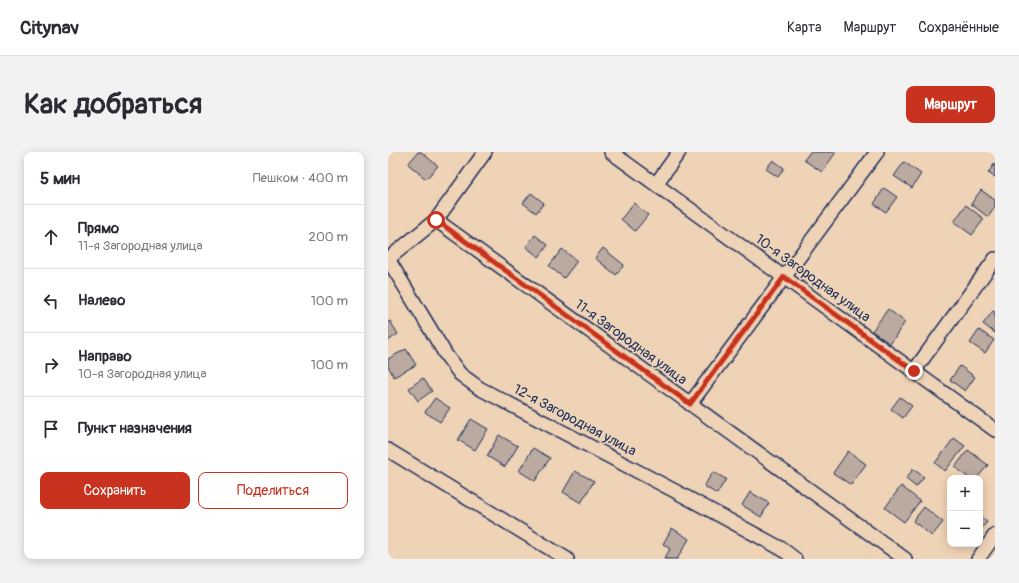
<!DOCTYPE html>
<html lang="ru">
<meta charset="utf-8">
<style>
:root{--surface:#fff;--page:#f2f2f3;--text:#2b2b33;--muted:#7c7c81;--line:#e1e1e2;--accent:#c8321e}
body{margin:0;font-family:Pangolin,sans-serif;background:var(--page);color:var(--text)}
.controls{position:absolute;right:12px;bottom:12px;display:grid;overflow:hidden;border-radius:8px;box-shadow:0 2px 10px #0003}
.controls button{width:36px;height:36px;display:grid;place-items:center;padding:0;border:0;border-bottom:1px solid var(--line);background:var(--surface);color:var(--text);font:20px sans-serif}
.stop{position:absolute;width:12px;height:12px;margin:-9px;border:3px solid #c8321e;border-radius:50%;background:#fff}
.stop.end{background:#c8321e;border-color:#fff;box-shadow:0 1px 4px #0008}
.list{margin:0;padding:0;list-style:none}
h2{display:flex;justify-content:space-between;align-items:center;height:52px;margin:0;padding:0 16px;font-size:17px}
h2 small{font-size:13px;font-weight:400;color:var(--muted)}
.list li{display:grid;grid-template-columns:26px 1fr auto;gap:12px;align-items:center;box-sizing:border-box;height:64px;padding:0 16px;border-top:1px solid var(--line)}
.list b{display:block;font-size:15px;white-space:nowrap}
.list p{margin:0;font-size:13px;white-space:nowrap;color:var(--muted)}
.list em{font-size:13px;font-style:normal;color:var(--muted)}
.actions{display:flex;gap:8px;padding:12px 16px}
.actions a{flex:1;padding:9px 0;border:1px solid var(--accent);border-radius:8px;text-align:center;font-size:14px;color:var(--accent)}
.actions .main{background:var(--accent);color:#fff}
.icon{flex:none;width:22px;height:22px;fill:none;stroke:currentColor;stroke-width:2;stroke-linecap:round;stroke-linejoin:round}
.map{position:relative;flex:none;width:607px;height:407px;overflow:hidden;border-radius:8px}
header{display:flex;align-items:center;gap:24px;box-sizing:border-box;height:56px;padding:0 20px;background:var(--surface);border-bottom:1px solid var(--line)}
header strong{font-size:19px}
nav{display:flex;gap:22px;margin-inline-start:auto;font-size:14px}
.intro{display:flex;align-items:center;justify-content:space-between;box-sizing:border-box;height:96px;padding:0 24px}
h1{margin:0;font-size:28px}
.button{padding:10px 18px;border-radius:8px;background:var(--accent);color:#fff;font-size:14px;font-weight:700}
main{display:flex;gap:24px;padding:0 24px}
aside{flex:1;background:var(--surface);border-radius:8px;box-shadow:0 2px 10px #0003}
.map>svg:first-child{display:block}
</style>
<header>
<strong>Citynav</strong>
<nav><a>Карта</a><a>Маршрут</a><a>Сохранённые</a></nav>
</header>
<div class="intro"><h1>Как добраться</h1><a class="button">Маршрут</a></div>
<main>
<aside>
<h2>5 мин<small>Пешком · 400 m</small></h2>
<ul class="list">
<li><svg class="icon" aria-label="ahead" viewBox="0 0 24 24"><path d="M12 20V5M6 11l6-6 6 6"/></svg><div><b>Прямо</b><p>11-я Загородная улица</p></div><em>200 m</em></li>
<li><svg class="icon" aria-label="left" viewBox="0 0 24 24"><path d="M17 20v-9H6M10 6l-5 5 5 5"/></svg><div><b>Налево</b></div><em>100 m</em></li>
<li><svg class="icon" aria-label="right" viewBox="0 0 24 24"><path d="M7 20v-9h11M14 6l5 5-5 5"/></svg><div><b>Направо</b><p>10-я Загородная улица</p></div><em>100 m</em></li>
<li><svg class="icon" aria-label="arrive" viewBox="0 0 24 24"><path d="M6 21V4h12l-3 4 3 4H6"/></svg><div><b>Пункт назначения</b></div></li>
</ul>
<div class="actions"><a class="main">Сохранить</a><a>Поделиться</a></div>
</aside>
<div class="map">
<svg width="607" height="407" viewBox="0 0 607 407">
<rect width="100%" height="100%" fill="#efd3b6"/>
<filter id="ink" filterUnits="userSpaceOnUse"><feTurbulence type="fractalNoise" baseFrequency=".025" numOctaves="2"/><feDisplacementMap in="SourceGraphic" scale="8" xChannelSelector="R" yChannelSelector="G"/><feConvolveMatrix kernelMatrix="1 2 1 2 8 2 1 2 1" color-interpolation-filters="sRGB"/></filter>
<g filter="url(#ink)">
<g fill="#bbaaa0" stroke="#1b2f5e">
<polygon points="30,0 33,0 50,14 38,27 20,12"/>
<polygon points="422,0 448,0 434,20 416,8"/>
<polygon points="385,8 396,16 390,25 378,17"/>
<polygon points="516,10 533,22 524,36 506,24"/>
<polygon points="607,11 607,25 600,21"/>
<polygon points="496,36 509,45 498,60 486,52"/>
<polygon points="593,38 607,48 607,55 600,65 583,52"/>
<polygon points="143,41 156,51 148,61 135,51"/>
<polygon points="246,51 260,63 247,79 233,67"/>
<polygon points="578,53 596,67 584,83 566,70"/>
<polygon points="147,83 160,93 151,105 138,95"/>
<polygon points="215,96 236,113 228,123 207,106"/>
<polygon points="174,97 189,109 176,126 161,114"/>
<polygon points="500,157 517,170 502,192 484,179"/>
<polygon points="605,159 607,160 607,181 595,172"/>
<polygon points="2,169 10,182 0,189 0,170"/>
<polygon points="591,178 606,188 597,201 582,191"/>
<polygon points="18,197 28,213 6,225 0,214 0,207"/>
<polygon points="572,214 587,225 577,239 562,228"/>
<polygon points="35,226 44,239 30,249 21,236"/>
<polygon points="512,245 524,254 515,266 503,257"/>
<polygon points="47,246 62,256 52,270 37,260"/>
<polygon points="83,267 100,277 87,298 70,288"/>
<polygon points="111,283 130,294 117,315 99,304"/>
<polygon points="566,286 577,294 557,319 547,311"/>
<polygon points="145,296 162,306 147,329 131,319"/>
<polygon points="580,298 600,313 589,326 581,326 567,315"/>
<polygon points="460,299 478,312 463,333 445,321"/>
<polygon points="525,317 536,325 528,335 518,327"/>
<polygon points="187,319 206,329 193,351 175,340"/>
<polygon points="325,320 338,327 329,342 316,334"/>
<polygon points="513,334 532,349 516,370 497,356"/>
<polygon points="362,340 381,351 373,365 354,353"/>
<polygon points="536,355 555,370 544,384 525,369"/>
<polygon points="592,364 599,370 592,378"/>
<polygon points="284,376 301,387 289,407 276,407 282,397 275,392"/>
</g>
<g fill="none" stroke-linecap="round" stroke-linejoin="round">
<defs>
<g id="minor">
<polyline points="223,0 607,278"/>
<polyline points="268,32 291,0"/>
<polyline points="48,68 517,407"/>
<polyline points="0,107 58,203 72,222 91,236 285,338 394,397 407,407"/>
<polyline points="0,107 48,68 97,0"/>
<polyline points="526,219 607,107"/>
<polyline points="302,252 489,0"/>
<polyline points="0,298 179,407"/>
<polyline points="590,407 607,383"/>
</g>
</defs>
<use href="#minor" stroke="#1b2f5e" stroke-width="16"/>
<use href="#minor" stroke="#efd3b6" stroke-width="13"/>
</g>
</g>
<g fill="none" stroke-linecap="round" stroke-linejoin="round" filter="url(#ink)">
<polyline stroke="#c8321e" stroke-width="5" points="48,68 302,252 396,125 526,219"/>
</g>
<g text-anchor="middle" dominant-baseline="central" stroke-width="3" stroke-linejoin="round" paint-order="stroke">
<g font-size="14" fill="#1b2f5e" stroke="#efd3b6">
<text transform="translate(425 126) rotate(36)">10-я Загородная улица</text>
<text transform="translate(243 190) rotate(36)">11-я Загородная улица</text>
<text transform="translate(187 268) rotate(28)">12-я Загородная улица</text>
</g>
</g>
</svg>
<div class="controls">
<button>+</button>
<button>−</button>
</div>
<div class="stop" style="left:48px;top:68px"></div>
<div class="stop end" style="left:526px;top:219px"></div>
</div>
</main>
